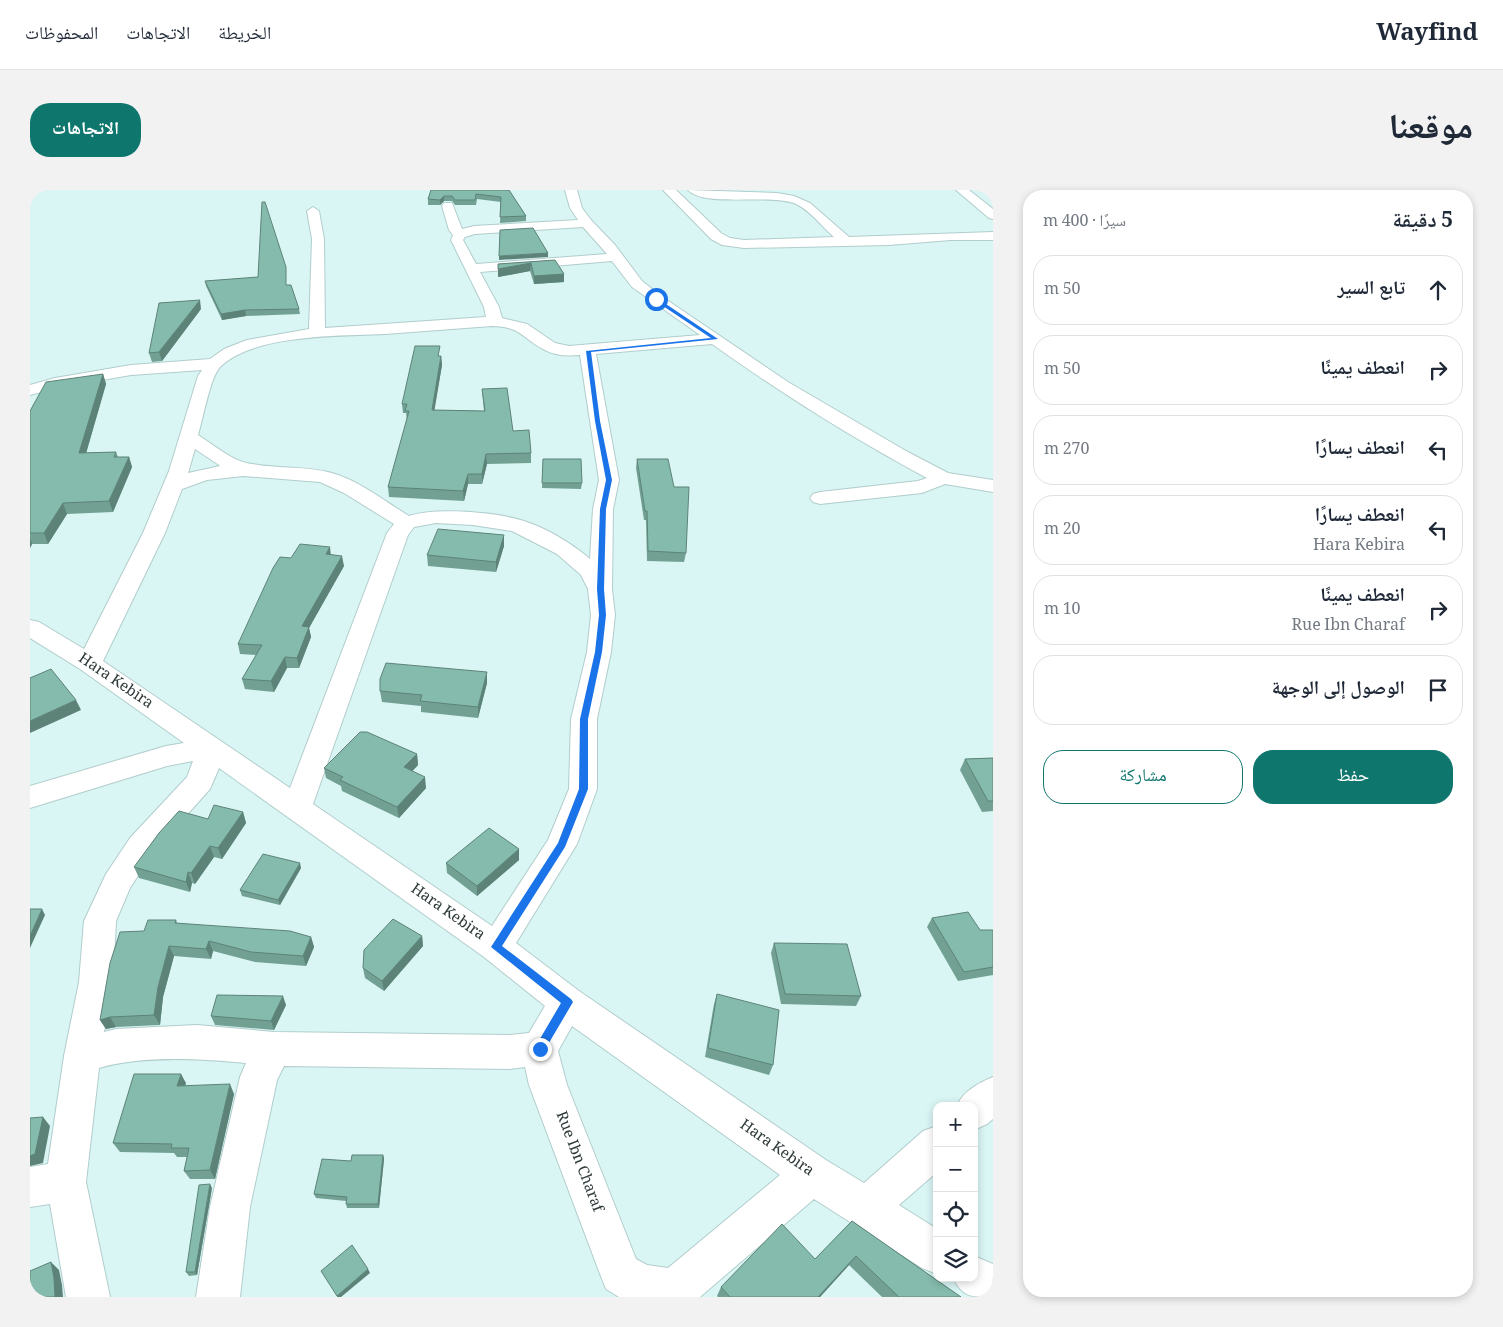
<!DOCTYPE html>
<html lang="ar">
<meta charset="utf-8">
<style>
:root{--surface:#fff;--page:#f2f2f3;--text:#1f2937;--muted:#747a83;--line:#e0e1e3;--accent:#0f766e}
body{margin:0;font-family:Georgia,"Noto Naskh Arabic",serif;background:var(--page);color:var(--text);direction:rtl}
.controls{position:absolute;right:15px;bottom:15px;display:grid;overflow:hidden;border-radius:10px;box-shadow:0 2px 8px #0003}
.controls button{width:45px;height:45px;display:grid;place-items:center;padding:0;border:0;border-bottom:1px solid var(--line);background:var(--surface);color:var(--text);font:25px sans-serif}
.stop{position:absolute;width:15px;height:15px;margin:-11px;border:4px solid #1a73e8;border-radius:50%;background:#fff}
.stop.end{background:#1a73e8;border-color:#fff;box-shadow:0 1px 5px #0008}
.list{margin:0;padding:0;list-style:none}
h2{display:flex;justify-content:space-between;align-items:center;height:65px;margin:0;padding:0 20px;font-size:21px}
h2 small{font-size:16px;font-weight:400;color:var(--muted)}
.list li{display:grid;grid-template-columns:32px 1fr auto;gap:15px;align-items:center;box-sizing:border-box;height:70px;margin:0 10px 10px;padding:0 10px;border:1px solid var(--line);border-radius:20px}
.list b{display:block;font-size:19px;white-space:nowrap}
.list p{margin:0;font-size:16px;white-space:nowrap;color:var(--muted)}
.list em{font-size:16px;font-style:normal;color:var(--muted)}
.actions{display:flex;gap:10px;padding:15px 20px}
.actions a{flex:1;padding:11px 0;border:1px solid var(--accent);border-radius:20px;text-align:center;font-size:18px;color:var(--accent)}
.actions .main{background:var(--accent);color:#fff}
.icon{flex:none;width:28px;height:28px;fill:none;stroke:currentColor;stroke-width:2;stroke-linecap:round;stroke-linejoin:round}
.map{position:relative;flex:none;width:963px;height:1107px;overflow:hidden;direction:ltr;border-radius:20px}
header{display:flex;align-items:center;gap:30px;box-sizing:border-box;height:70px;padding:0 25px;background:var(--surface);border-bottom:1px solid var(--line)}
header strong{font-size:24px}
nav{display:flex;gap:28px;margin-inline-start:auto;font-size:18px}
.intro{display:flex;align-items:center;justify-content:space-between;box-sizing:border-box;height:120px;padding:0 30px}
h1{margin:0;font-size:35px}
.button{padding:12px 22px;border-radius:20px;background:var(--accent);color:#fff;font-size:18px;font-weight:700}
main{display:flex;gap:30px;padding:0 30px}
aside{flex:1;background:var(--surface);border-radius:20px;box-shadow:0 2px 8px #0003}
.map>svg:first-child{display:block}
</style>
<header>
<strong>Wayfind</strong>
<nav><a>الخريطة</a><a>الاتجاهات</a><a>المحفوظات</a></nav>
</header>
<div class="intro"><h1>موقعنا</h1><a class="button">الاتجاهات</a></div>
<main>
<aside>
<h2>5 دقيقة<small>سيرًا · 400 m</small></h2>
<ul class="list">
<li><svg class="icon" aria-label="ahead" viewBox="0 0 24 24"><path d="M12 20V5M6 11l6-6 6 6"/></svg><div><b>تابع السير</b></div><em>50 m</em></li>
<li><svg class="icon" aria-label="right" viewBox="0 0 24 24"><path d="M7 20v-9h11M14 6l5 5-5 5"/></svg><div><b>انعطف يمينًا</b></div><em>50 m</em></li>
<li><svg class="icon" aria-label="left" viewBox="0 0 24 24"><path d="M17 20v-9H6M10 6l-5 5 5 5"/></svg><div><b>انعطف يسارًا</b></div><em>270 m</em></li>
<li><svg class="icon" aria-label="left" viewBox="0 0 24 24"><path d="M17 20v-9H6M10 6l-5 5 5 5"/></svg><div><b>انعطف يسارًا</b><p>Hara Kebira</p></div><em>20 m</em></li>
<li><svg class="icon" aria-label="right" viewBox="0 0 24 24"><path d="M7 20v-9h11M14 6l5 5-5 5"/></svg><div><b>انعطف يمينًا</b><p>Rue Ibn Charaf</p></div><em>10 m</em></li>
<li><svg class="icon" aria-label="arrive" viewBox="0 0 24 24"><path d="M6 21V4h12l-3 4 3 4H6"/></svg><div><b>الوصول إلى الوجهة</b></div></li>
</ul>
<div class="actions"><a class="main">حفظ</a><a>مشاركة</a></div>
</aside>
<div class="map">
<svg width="963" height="1107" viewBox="0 0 963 1107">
<rect width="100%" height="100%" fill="#d9f5f4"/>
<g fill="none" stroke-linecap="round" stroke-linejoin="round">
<defs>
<g id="minor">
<path d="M535,0H547L552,18L561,30L585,55L612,91L631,106L758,192L876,261L918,283L963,290V302L915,294L892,303L790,314L783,312L780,308L783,304L790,302L888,291L897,288C822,248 751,203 682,154L566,164L589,290L583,319L582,399L585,425L581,462L567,529V599L547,654L486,753L549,801L796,970L834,993L893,941L907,936V982L869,1015L907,1039V1084L892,1078L784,1009L670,1107H589L576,1099L570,1084L499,895L495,877L480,879L254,876L247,890L220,1017L210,1107H166L180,1017L210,887L216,873C171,869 113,865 69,878L56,992L80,1107H36L20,1014L0,1017V977L18,974L34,866L49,792L54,731L76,684L100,648L157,587L163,571L137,576L0,618V596L136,556L154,553L50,479L0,448V430L9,432L54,459L113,343L139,281L168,186L172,180L101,185L27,198L0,205V195L25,188L101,175L180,169L194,159L217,150L279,139L282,49L277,21L283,17L289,21L294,49L295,138L456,127L454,117L421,50L423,45L419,40L412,16L414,13H422L432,39L444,36L548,30L540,18ZM553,37L577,64L446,74L433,50L435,47L445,44ZM582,71L602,97L670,145L539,156L525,153L497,134L472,128L469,117L450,82ZM462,136C493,137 492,149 515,160C526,166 539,166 550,165L569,290L563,319L560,369C541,353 518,339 494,331C466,322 407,317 379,326C354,311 330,291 302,283C276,276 249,279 222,274C203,272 184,255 168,245C173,229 180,188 190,177C223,144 311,146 355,144C391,141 426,139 462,136ZM165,259L189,275L190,276L158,283ZM213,286L290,292L314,303L364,334L357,343L260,598L73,471L135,343L152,299L177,290ZM406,333L443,335L482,341L527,364L551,385L558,399L561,425L557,462L541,529L539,599L518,650L462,736L283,614L378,345L384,337ZM189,578L454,767L515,816L499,843L480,845L244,842L167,835L86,839L74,842L83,792L86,731L100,698L122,664L180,599ZM542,836L750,985L638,1078L617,1075L606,1069L537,895L528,861Z"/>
<path d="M633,0H646L691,43L700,48L714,50L804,47C792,37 780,20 766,14C740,3 675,18 658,0L747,3L764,6L780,13L819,47L963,42V50H921L859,55L714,58L692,55L681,49Z"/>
<polygon points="926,0 939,0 963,19 963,29 959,28"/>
<path d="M963,887V929L957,934L944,940V916H927C933,901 949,893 963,887Z"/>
<path d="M944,1066L963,1074V1107C940,1107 933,1107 923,1088H944Z"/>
</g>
</defs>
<use href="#minor" stroke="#b1cdcc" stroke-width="2"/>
<use href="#minor" fill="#fff" fill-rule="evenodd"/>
</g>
<g fill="#72a194">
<polygon points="401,0 479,0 496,26 496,31 470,33 471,12 447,9 446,15 425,15 422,11 414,11 410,15 398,15 398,9"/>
<polygon points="525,70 534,84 534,92 504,94 500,81 468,87 468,74"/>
<polygon points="256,82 256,95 269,119 270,124 216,126 192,130 176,96 175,91 228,87"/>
<polygon points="171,119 132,171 122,172 119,163"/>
<polygon points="411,166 412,175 404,220 454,221 452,199 483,241 501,263 501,273 457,274 452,294 438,294 434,311 359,307 358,297 377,230 376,223 373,223 372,214"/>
<polygon points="73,184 76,194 56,263 86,262 88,267 99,267 102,277 83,322 37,324 18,354 2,354 0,358 0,221"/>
<polygon points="513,269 552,293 551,299 512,298"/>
<polygon points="607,269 656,363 654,372 617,371 616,330 614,330 606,278"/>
<polygon points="474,356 466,382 398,376 397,365"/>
<polygon points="301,364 314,376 279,438 281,447 269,478 257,478 244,502 215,499 212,489 226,465 210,464 208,454 261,368"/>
<polygon points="457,493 448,528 391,522 391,516 352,512 350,501"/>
<polygon points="387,564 388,575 382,581 396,598 369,628 312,601 311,596 296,588 294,578"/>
<polygon points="963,568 963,621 952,622 930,580 935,569"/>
<polygon points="213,622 216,633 192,669 184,667 165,694 162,693 160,702 109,688 104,677 178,629"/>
<polygon points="489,659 489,670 447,706 417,683 416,673"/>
<polygon points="271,678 250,715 212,706 210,700"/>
<polygon points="902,728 950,740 963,740 963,785 928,791 897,737"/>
<polygon points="146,730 147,733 281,747 284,757 276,776 225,772 183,761 181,769 144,766 133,807 130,835 86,837 76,839 70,830 114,741"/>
<polygon points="392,746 393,756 354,801 335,788 333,778"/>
<polygon points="744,753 831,806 826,816 751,814 741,763"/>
<polygon points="687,804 743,875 739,885 675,867 684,814"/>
<polygon points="256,815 244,840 185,835 181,826"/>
<polygon points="156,893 155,896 204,904 185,989 160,989 154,981 157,967 147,967 144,963 90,962 83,953"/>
<polygon points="353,965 354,969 349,1018 317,1018 316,1014 316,1011 286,1008 284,1004 321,971"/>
<polygon points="182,998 167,1085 159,1086 156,1082"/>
<polygon points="822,1031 931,1107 852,1107 819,1075 790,1107 688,1107 687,1106 691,1097 785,1069"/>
</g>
<g fill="#5d8378">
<polygon points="414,6 414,11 410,15 410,10"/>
<polygon points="518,63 518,67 469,70 469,66"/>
<polygon points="501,73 500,81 468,87 468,79"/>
<polygon points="534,84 534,92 504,94 504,86"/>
<polygon points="170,110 171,119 132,171 129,162"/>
<polygon points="215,120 216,126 192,130 191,124"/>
<polygon points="411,166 412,175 403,229 402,220"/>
<polygon points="73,184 76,194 53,274 49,263"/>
<polygon points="456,264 457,274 452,294 452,284"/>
<polygon points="99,267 102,277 83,322 79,311"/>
<polygon points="438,284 438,294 434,311 433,301"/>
<polygon points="33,313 37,324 18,354 14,343"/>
<polygon points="474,345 474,356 466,382 466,372"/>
<polygon points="0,348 2,354 0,358"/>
<polygon points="300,357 301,367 296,364"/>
<polygon points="312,366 314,376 279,438 281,447 269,478 267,468 272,436"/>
<polygon points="255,467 257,478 244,502 241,491"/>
<polygon points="457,482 457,493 448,528 448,517"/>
<polygon points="46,510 51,520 0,543 0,531"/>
<polygon points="387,564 388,575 376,588 374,577"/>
<polygon points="395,587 396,598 369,628 367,617"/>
<polygon points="213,622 216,633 192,669 188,658"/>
<polygon points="180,656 184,667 165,694 161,683"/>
<polygon points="489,659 489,670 447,706 447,696"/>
<polygon points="270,673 271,678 250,715 248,710"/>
<polygon points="158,682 162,693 160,702 156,692"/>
<polygon points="12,719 15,725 0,758 0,746"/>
<polygon points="392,746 393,756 354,801 352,791"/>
<polygon points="281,747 284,757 276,776 273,766"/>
<polygon points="179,751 183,761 181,769 176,759"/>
<polygon points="139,756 144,766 133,807 130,835 124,825 128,797"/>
<polygon points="253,806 256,815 244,840 241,831"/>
<polygon points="80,827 86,837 76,839 70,830"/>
<polygon points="151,884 156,893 152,905 147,896"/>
<polygon points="200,894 204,904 185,989 180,980"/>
<polygon points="13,927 20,936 13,973 0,976 0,966"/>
<polygon points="353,965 354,969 349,1018 348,1014"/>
<polygon points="180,994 182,998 167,1085 165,1082"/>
<polygon points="826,1066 819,1075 790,1107 788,1107"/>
<polygon points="21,1072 29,1080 32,1095 33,1107 25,1107"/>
<polygon points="338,1079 340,1083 311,1107 307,1107 307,1106"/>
</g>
<g fill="#85bbac" stroke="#5d8378">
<polygon points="401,0 479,0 496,26 470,27 471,7 446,4 445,10 425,10 422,6 414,6 410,10 398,9"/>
<polygon points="232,12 235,12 256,77 256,95 261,95 269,119 215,120 191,124 175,91 228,87"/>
<polygon points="503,38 518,63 469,66 470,40"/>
<polygon points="525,70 534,84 504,86 501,73 468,79 468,74"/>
<polygon points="170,110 129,162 119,163 129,113"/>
<polygon points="385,156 410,156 408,166 411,166 402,220 455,221 452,199 477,198 483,241 499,240 501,263 456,264 452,284 438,284 433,301 358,297 379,221 375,221 377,214 372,214"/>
<polygon points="73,184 49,263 86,262 84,267 99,267 79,311 33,313 14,343 0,343 0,221 16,192"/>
<polygon points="513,269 551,269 552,293 512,293"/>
<polygon points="607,269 638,269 644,297 659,297 656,363 618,361 617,321 615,321"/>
<polygon points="408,339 474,345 466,372 397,365"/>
<polygon points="270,354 300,357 296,364 312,366 272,436 279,437 267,468 255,467 241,491 212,489 232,455 208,454 243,378 250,367 261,368"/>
<polygon points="356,473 457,482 448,517 390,511 392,505 350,501 350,489"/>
<polygon points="21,479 46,510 0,531 0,488"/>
<polygon points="330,542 337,542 387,564 374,577 395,587 367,617 310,590 313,587 294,578"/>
<polygon points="963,568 963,611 958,611 935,569"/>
<polygon points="184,615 213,622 188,658 180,656 161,683 158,682 156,692 104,677 129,643 149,621 178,629"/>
<polygon points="459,638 489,659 447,696 416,673"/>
<polygon points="233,664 270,673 248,710 210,700"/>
<polygon points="0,719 12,719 0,746"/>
<polygon points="938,722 950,740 963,740 963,777 934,782 902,728"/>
<polygon points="363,729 392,746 352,791 333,778 334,760"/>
<polygon points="118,730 146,730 145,733 260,741 281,747 273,766 221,762 179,751 176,759 139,756 128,797 124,825 80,827 70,830 80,773 90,742 114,741"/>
<polygon points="744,753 817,754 831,806 755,804"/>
<polygon points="687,804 749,820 743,875 678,858"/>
<polygon points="187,805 253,806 241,831 181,826"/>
<polygon points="104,884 151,884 147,896 200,894 180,980 154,981 159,958 141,958 142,954 83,953"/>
<polygon points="13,927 5,964 0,966 0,928"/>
<polygon points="322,965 353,965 348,1014 316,1014 317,1007 284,1004 292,969 321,971"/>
<polygon points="180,994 165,1082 156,1082 169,995"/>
<polygon points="822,1031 931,1107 869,1107 826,1066 788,1107 700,1107 691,1097 752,1034 785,1069"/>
<polygon points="322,1055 338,1079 307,1106 291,1081"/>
<polygon points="21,1072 24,1088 25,1107 0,1107 0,1081"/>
</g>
<polygon fill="#1a73e8" points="624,108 627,108 688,149 561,162 570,231 582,290 576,319 574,399 576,425 572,462 558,529 558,599 535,657 472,756 541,809 543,812 513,863 510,864 506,863 504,859 531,813 461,757 528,653 549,599 550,529 565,462 569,425 567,399 570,319 576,290 565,231 556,161 681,148 624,110"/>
<g text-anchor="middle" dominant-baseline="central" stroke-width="4" stroke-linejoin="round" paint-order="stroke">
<g font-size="15" fill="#2f3b3a" stroke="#fff">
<text transform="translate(85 492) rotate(34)">Hara Kebira</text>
<text transform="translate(417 723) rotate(35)">Hara Kebira</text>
<text transform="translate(746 959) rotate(35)">Hara Kebira</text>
<text transform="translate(548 972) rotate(69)">Rue Ibn Charaf</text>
</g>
</g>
</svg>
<div class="controls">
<button>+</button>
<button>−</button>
<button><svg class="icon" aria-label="locate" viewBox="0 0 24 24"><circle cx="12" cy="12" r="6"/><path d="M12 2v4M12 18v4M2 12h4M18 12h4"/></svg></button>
<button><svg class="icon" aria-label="layers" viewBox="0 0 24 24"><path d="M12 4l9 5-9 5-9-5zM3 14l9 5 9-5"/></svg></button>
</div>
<div class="stop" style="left:626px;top:109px"></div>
<div class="stop end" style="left:510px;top:859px"></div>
</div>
</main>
